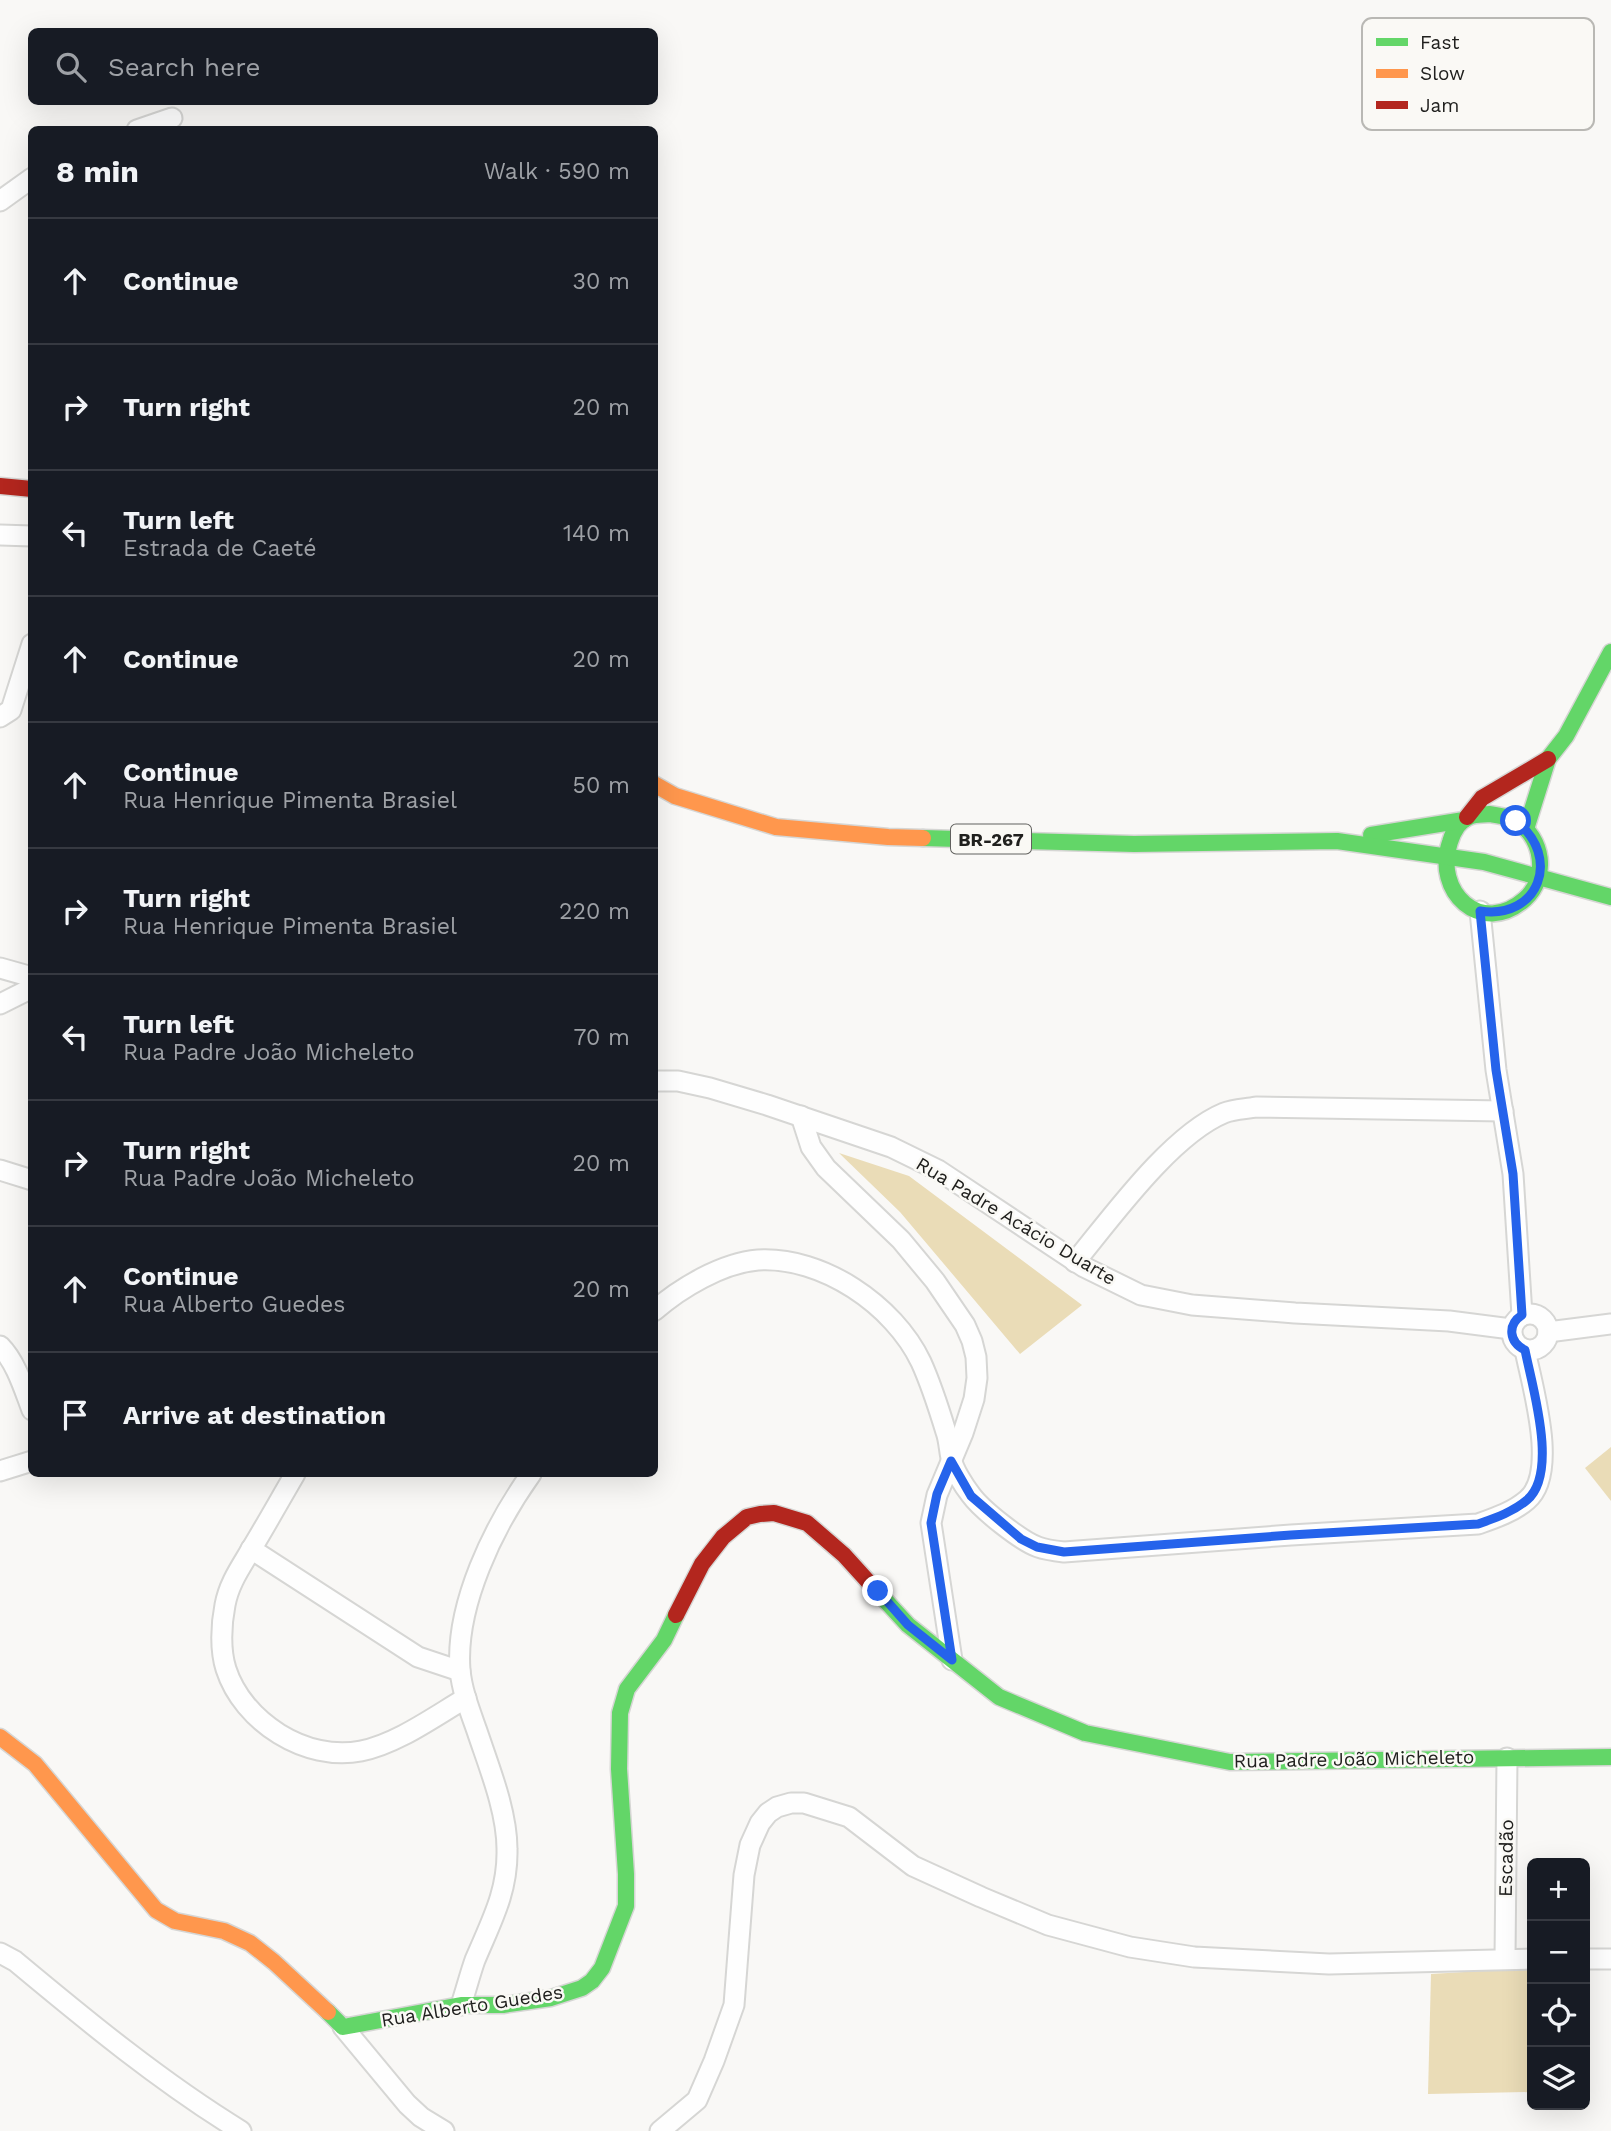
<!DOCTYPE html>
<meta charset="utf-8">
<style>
:root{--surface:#171b24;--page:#20242c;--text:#f1f3f6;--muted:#9ea1a6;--line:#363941}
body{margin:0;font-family:"Work Sans",sans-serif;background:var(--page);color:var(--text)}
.controls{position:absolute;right:21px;bottom:21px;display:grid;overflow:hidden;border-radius:10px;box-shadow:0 7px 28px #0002}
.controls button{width:63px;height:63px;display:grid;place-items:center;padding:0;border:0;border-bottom:2px solid var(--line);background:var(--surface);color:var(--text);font:35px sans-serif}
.stop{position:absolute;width:21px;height:21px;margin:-16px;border:5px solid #2563eb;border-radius:50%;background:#fff}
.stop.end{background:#2563eb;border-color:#fff;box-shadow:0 2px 7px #0008}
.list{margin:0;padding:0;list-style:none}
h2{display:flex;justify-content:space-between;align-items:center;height:91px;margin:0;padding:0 28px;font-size:30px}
h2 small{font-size:23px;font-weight:400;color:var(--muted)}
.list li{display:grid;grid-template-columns:46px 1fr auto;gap:21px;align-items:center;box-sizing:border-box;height:126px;padding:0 28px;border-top:2px solid var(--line)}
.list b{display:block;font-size:26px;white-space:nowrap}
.list p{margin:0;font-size:23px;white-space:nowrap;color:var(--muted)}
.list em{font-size:23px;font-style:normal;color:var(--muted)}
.icon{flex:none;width:38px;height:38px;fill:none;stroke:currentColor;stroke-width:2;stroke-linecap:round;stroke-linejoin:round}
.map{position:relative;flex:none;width:1611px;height:2131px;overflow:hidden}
.search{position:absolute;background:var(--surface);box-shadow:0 7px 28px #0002;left:28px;top:28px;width:630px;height:77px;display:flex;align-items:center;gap:18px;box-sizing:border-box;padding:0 24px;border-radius:10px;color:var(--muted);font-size:26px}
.panel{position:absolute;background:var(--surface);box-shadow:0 7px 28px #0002;left:28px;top:126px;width:630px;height:1351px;border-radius:10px}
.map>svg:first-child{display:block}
</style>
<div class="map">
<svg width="1611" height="2131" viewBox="0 0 1611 2131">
<rect width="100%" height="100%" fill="#f9f8f6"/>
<g fill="#eadcb7">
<polygon points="839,1153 909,1176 1082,1305 1020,1354 900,1212"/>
<polygon points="1611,1447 1611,1501 1585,1468"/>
<polygon points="1532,1968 1532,2092 1428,2094 1431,1974"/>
</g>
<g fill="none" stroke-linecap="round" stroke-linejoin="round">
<defs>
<g id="street">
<polyline points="137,130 172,118"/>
<polyline points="0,201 32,178"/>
<polyline points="0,535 32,536"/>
<polyline points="0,717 11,710 32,644"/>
<polyline points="1480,911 1496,1070 1513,1174 1522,1315"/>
<polyline points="0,968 32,977"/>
<polyline points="0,1004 32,988"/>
<polyline points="654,1081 678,1081 710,1088 767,1105 891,1147 938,1170 1084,1267 1141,1295 1192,1305 1295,1313 1449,1321 1511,1329"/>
<polyline points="801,1116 811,1147 826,1168 901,1240 935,1281 965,1325 972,1341 976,1357 977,1378 974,1399 963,1433 937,1495 931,1523 952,1660"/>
<polyline points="0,1170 32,1180"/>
<path d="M1075,1262C1112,1217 1171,1135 1224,1113C1234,1109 1246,1109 1256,1107L1503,1111"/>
<path d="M654,1311C680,1288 722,1263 758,1260C822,1256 894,1305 921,1362C931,1384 939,1409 946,1432C949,1440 949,1449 951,1458C953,1469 964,1486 971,1495C982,1510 1021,1541 1038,1547C1046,1550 1055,1551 1064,1552L1291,1535L1478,1524C1495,1518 1513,1512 1527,1500C1559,1473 1532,1386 1525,1350"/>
<circle cx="1530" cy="1332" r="18"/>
<polyline points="1548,1332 1611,1324"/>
<path d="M0,1346C16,1362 24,1389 32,1410"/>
<polyline points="0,1471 32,1461"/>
<path d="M295,1474C281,1498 267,1523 252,1548C241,1567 229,1583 225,1605C221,1625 220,1650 226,1669C243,1722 306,1762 361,1751C397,1744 435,1716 466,1698"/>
<polyline points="251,1549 418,1657 460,1671"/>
<path d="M0,1953L15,1961C87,2021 161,2082 241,2131"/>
<polyline points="1505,1959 1507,1758"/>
<polyline points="1585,1959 1611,1959"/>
<path d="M461,2005C466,1990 470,1974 475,1960C491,1922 508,1892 507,1849C507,1811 489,1767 477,1731C470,1711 462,1691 460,1670C455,1605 494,1526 531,1474"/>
<polyline points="343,2027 407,2104 421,2117 444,2131"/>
<polyline points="660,2131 697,2100 714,2061 734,2005 744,1875 750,1845 760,1823 768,1813 777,1807 791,1803 804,1803 849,1817 913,1866 981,1897 1048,1925 1130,1947 1194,1957 1329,1964 1532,1959"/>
</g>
<g id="fast">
<path d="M1490,814C1499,816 1508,816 1516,821C1543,838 1549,877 1525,899C1481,938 1433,891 1450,842C1453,832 1459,821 1469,817C1475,814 1483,815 1490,814Z"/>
<polyline points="1526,829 1548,759 1566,736 1611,652"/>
<polyline points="1371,835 1464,820"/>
<polyline points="923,838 1134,844 1337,841 1484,862 1611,897"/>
<polyline points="873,1587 908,1625 999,1697 1085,1733 1230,1762 1611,1757"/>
<polyline points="328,2012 343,2027 461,2005 503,2005 551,1998 582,1988 592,1981 602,1968 626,1906 626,1874 619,1769 620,1713 627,1689 664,1640 676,1615"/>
</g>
<g id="slow">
<polyline points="654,784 675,796 776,827 888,837 923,838"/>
<polyline points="0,1737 35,1764 156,1910 175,1921 224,1931 250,1943 274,1962 328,2012"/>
</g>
<g id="jam">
<polyline points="0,486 32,489"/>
<polyline points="1467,817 1482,798 1548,759"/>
<polyline points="676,1615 702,1564 723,1537 747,1517 760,1514 774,1513 807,1523 844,1555 873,1587"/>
</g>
</defs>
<use href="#street" stroke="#d6d6d4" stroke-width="23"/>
<use href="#fast" stroke="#d6d6d4" stroke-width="19"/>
<use href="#slow" stroke="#d6d6d4" stroke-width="19"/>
<use href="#jam" stroke="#d6d6d4" stroke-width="19"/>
<use href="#street" stroke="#fefefe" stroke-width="19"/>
<use href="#fast" stroke="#63d668" stroke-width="16"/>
<use href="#slow" stroke="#ff974d" stroke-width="16"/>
<use href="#jam" stroke="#b3261e" stroke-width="16"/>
</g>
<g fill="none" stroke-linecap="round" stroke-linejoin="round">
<path stroke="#2563eb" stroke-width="9" d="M878,1591L908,1625L952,1660L931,1523L937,1494L951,1461L971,1496L1021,1539L1037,1547L1064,1552L1291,1535L1478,1524C1495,1518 1513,1512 1527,1500C1559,1473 1532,1386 1525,1350C1509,1342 1507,1325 1522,1315L1513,1174L1496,1070L1480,911C1539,920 1562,857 1516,821"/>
</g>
<g text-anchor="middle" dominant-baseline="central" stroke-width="5" stroke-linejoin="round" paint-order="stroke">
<rect fill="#faf9f5" stroke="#61615e" stroke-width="2" x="951" y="824.5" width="80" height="29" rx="5"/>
<g font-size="18" font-weight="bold" fill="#20201e">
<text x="991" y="839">BR-267</text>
</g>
<g font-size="19" fill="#20201e" stroke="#faf9f5">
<text transform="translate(1016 1221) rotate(31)">Rua Padre Acácio Duarte</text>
<text transform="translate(1354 1759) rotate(-1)">Rua Padre João Micheleto</text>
<text transform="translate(1506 1858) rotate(-89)">Escadão</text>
<text transform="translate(472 2006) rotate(-9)">Rua Alberto Guedes</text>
</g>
</g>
<rect x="1362" y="18" width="232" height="112" rx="10" fill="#faf9f5" stroke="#b9b8b4" stroke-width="2"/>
<rect x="1376" y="38" width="32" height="8" fill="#63d668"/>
<rect x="1376" y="69" width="32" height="9" fill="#ff974d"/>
<rect x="1376" y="101" width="32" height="8" fill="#b3261e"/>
<g font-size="19" fill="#20201e">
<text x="1420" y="49">Fast</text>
<text x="1420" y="80">Slow</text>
<text x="1420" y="112">Jam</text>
</g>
</svg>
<div class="controls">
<button>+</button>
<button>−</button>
<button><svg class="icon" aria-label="locate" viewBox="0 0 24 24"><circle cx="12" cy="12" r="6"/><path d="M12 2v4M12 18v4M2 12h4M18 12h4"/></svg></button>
<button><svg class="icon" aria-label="layers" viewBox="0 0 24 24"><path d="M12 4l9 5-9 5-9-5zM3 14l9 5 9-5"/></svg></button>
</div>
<div class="stop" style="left:1516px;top:821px"></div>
<div class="stop end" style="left:878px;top:1591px"></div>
<div class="search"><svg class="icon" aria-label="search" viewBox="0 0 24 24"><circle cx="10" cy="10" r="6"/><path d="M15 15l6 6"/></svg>Search here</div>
<section class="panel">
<h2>8 min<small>Walk · 590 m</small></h2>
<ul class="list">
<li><svg class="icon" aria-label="ahead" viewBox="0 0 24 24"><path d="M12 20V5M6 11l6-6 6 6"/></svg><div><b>Continue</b></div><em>30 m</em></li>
<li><svg class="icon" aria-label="right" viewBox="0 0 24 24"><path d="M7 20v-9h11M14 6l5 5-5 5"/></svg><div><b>Turn right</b></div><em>20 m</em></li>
<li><svg class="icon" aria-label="left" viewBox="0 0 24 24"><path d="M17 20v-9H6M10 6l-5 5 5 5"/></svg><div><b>Turn left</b><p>Estrada de Caeté</p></div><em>140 m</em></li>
<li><svg class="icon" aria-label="ahead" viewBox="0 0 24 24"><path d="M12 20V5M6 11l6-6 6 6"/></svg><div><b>Continue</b></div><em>20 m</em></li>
<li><svg class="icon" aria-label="ahead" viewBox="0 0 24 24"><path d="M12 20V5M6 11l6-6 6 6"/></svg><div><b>Continue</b><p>Rua Henrique Pimenta Brasiel</p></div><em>50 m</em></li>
<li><svg class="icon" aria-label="right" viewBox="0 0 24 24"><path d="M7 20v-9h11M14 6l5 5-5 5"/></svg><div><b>Turn right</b><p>Rua Henrique Pimenta Brasiel</p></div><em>220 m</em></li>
<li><svg class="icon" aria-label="left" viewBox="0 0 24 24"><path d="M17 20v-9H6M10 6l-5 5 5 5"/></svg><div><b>Turn left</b><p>Rua Padre João Micheleto</p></div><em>70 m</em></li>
<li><svg class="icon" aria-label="right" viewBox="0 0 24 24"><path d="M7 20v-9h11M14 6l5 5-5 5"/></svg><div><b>Turn right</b><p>Rua Padre João Micheleto</p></div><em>20 m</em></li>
<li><svg class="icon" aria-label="ahead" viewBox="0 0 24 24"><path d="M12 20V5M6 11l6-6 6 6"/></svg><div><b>Continue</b><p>Rua Alberto Guedes</p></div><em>20 m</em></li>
<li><svg class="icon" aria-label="arrive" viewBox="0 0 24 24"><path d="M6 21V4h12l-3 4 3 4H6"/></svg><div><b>Arrive at destination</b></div></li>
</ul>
</section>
</div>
